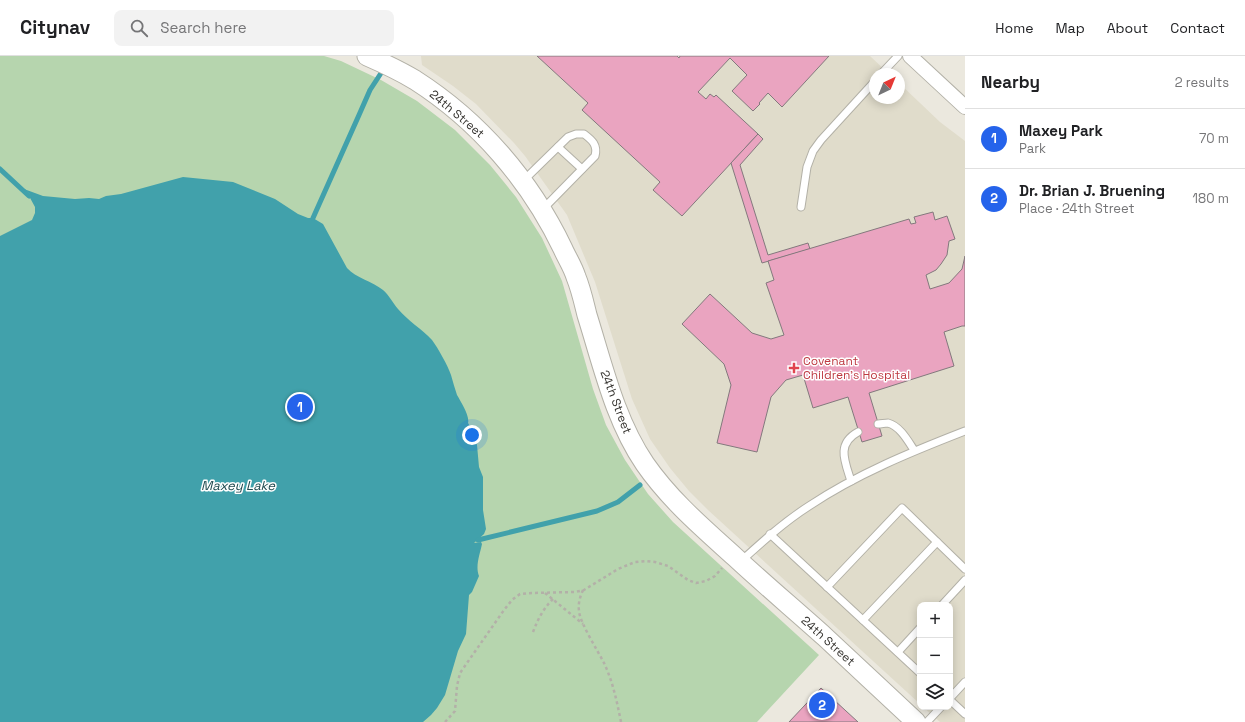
<!DOCTYPE html>
<meta charset="utf-8">
<style>
:root{--surface:#fff;--page:#f2f2f2;--text:#202124;--muted:#757577;--line:#e0e0e0;--accent:#2563eb}
body{margin:0;font-family:"Space Grotesk",sans-serif;background:var(--page);color:var(--text)}
.controls{position:absolute;right:12px;bottom:12px;display:grid;overflow:hidden;border-radius:8px;box-shadow:0 2px 10px #0003}
.controls button{width:36px;height:36px;display:grid;place-items:center;padding:0;border:0;border-bottom:1px solid var(--line);background:var(--surface);color:var(--text);font:20px sans-serif}
.compass{position:absolute;left:869px;top:12px;width:36px;height:36px;border-radius:50%;background:var(--surface);box-shadow:0 2px 10px #0003;rotate:43deg}
.you{position:absolute;left:472px;top:379px;width:14px;height:14px;margin:-10px;border:3px solid #fff;border-radius:50%;background:#1a73e8;box-shadow:0 0 0 6px #1a73e833}
.badge{display:grid;place-items:center;width:26px;height:26px;border-radius:50%;background:var(--accent);color:#fff;font-size:13px;font-weight:700}
.pin{position:absolute;translate:-50% -50%;border:2px solid #fff;box-shadow:0 1px 4px #0006}
.list{margin:0;padding:0;list-style:none}
h2{display:flex;justify-content:space-between;align-items:center;height:52px;margin:0;padding:0 16px;font-size:17px}
h2 small{font-size:13px;font-weight:400;color:var(--muted)}
.list li{display:grid;grid-template-columns:26px 1fr auto;gap:12px;align-items:center;box-sizing:border-box;height:60px;padding:0 16px;border-top:1px solid var(--line)}
.list b{display:block;font-size:15px;white-space:nowrap}
.list p{margin:0;font-size:13px;white-space:nowrap;color:var(--muted)}
.list em{font-size:13px;font-style:normal;color:var(--muted)}
.icon{flex:none;width:22px;height:22px;fill:none;stroke:currentColor;stroke-width:2;stroke-linecap:round;stroke-linejoin:round}
.map{position:relative;flex:none;width:965px;height:666px;overflow:hidden}
header{display:flex;align-items:center;gap:24px;box-sizing:border-box;height:56px;padding:0 20px;background:var(--surface);border-bottom:1px solid var(--line)}
header strong{font-size:19px}
nav{display:flex;gap:22px;margin-inline-start:auto;font-size:14px}
.search{width:280px;height:36px;background:var(--page);display:flex;align-items:center;gap:10px;box-sizing:border-box;padding:0 14px;border-radius:8px;color:var(--muted);font-size:15px}
main{display:flex}
aside{flex:1;background:var(--surface)}
.map>svg:first-child{display:block}
</style>
<header>
<strong>Citynav</strong>
<div class="search"><svg class="icon" aria-label="search" viewBox="0 0 24 24"><circle cx="10" cy="10" r="6"/><path d="M15 15l6 6"/></svg>Search here</div>
<nav><a>Home</a><a>Map</a><a>About</a><a>Contact</a></nav>
</header>
<main>
<div class="map">
<svg width="965" height="666" viewBox="0 0 965 666">
<rect width="100%" height="100%" fill="#ebe8de"/>
<polygon fill="#e0dccb" points="421,0 870,0 889,18 875,18 875,42 899,42 899,27 940,66 965,85 965,666 940,666 923,651 950,651 950,549 920,549 920,648 708,454 689,435 670,412 650,383 632,343 595,226 567,159 525,100 514,87 476,48 453,30 422,9"/>
<polygon fill="#b6d5ae" points="0,0 324,0 341,5 381,24 417,45 455,74 490,109 516,141 542,182 562,225 593,333 606,369 625,404 648,438 673,466 819,599 757,666 0,666"/>
<path fill="#41a1ab" d="M183,121L233,126L275,143L298,158L308,162H313L323,168L347,212C356,222 372,225 383,234C389,239 393,247 398,253C408,265 422,273 432,284C438,292 448,310 451,319C453,326 455,333 457,339C461,346 470,360 468,367L474,377L477,389L479,411L483,421V454L486,473L484,478L474,487L481,486L482,488C480,498 475,510 479,520L472,536L469,539L466,578L458,595L445,639L437,652L431,659L423,666H0V180L32,164L35,157V151L29,140L30,138L24,133L43,140L75,143L89,142L99,143L106,140L121,138Z"/>
<g fill="none" stroke-linecap="round" stroke-linejoin="round">
<g stroke="#41a1ab" stroke-width="5">
<polyline points="0,113 29,140"/>
<polyline points="313,162 359,59 370,34 385,11"/>
<polyline points="478,484 597,455 618,446 640,429"/>
</g>
</g>
<g fill="#eaa4c0" stroke="#83797d">
<polygon points="537,0 677,0 679,2 680,0 829,0 782,51 768,37 759,47 760,48 753,55 732,35 747,19 730,2 698,36 706,43 710,38 714,41 716,39 758,78 682,160 653,134 660,126 582,54 588,47"/>
<polygon points="758,78 763,83 740,109 768,199 808,187 810,193 762,207 731,107"/>
<polygon points="933,156 935,164 947,160 955,183 949,185 947,199 941,208 936,214 926,219 930,233 949,227 962,213 965,200 965,270 962,270 944,276 954,310 869,337 882,380 862,386 848,341 813,352 803,319 786,324 771,341 757,396 717,387 731,329 724,308 682,268 710,238 752,277 771,283 784,279 766,227 774,224 768,205 909,163 911,168 916,167 914,161"/>
<polygon points="821,632 858,666 789,666"/>
</g>
<g fill="none" stroke-linecap="round" stroke-linejoin="round">
<defs>
<g id="lane">
<polyline points="881,18 898,0"/>
<polyline points="558,91 582,113"/>
<path d="M523,125L568,81L576,78H584C592,84 598,89 595,100L542,154"/>
<polyline points="801,151 807,111 813,95 821,84 875,25"/>
<path d="M878,368C881,368 885,367 888,367C900,370 908,385 914,394"/>
<path d="M851,425C845,406 836,388 858,376"/>
<polyline points="770,478 920,617"/>
<path d="M740,506C762,486 784,466 809,450C857,418 911,396 965,375"/>
<polyline points="827,531 902,452 965,513"/>
<polyline points="942,549 965,524"/>
<polyline points="863,564 937,486"/>
<polyline points="898,596 920,572"/>
<polyline points="950,642 965,626"/>
<polyline points="950,644 965,658"/>
<polyline points="927,666 941,651"/>
</g>
<polyline id="street" points="910,0 965,51"/>
<path id="secondary" d="M367,0C383,7 400,15 415,24C479,65 530,124 563,193C567,202 573,211 576,221C581,233 584,247 587,259C603,310 615,364 645,408C670,444 703,472 735,501C764,528 795,554 825,581C855,609 886,638 916,666"/>
</defs>
<use href="#lane" stroke="#b3b1a7" stroke-width="9"/>
<use href="#street" stroke="#b3b1a7" stroke-width="16"/>
<use href="#secondary" stroke="#b3b1a7" stroke-width="21"/>
<g stroke="#b3b0a8" stroke-width="2.5" stroke-dasharray="3 3" stroke-linecap="butt">
<path d="M583,534C580,541 578,547 579,555C580,567 598,595 604,607C613,626 617,646 621,666"/>
<polyline points="545,537 583,568"/>
<path d="M533,576C538,563 543,553 553,543"/>
<polyline points="445,666 455,655 457,630 460,617 504,554 512,544 520,538 532,537 575,536 584,534 618,513 635,506 646,505 655,506 668,510 688,524 696,527 706,525 715,520 722,512"/>
</g>
<use href="#lane" stroke="#fff" stroke-width="7"/>
<use href="#street" stroke="#fff" stroke-width="14"/>
<use href="#secondary" stroke="#fff" stroke-width="19"/>
</g>
<path fill="#e0444e" stroke="#fff" stroke-width="1.5" d="M792 306h4v4h4v4h-4v4h-4v-4h-4v-4h4z"/>
<g text-anchor="middle" dominant-baseline="central" stroke-width="3" stroke-linejoin="round" paint-order="stroke">
<g font-size="12" fill="#34322e" stroke="#fff">
<text transform="translate(457 58) rotate(40)">24th Street</text>
<text transform="translate(616 346) rotate(69)">24th Street</text>
<text transform="translate(828 585) rotate(42)">24th Street</text>
</g>
<g font-size="12" fill="#be3a42" stroke="#fff" text-anchor="start">
<text x="803" y="305">Covenant<tspan x="803" dy="14">Children’s Hospital</tspan></text>
</g>
<g font-size="13" font-style="italic" fill="#204b50" stroke="#fff">
<text x="238" y="429">Maxey Lake</text>
</g>
</g>
</svg>
<div class="controls">
<button>+</button>
<button>−</button>
<button><svg class="icon" aria-label="layers" viewBox="0 0 24 24"><path d="M12 4l9 5-9 5-9-5zM3 14l9 5 9-5"/></svg></button>
</div>
<svg class="compass" viewBox="-18 -18 36 36"><path d="M0-13l5 13h-10z" fill="#e53935"/><path d="M0 13l5-13h-10z" fill="#757577"/></svg>
<div class="you"></div>
<div class="pin badge" style="left:300px;top:351px">1</div>
<div class="pin badge" style="left:822px;top:649px">2</div>
</div>
<aside>
<h2>Nearby<small>2 results</small></h2>
<ul class="list">
<li><span class="badge">1</span><div><b>Maxey Park</b><p>Park</p></div><em>70 m</em></li>
<li><span class="badge">2</span><div><b>Dr. Brian J. Bruening</b><p>Place · 24th Street</p></div><em>180 m</em></li>
</ul>
</aside>
</main>
